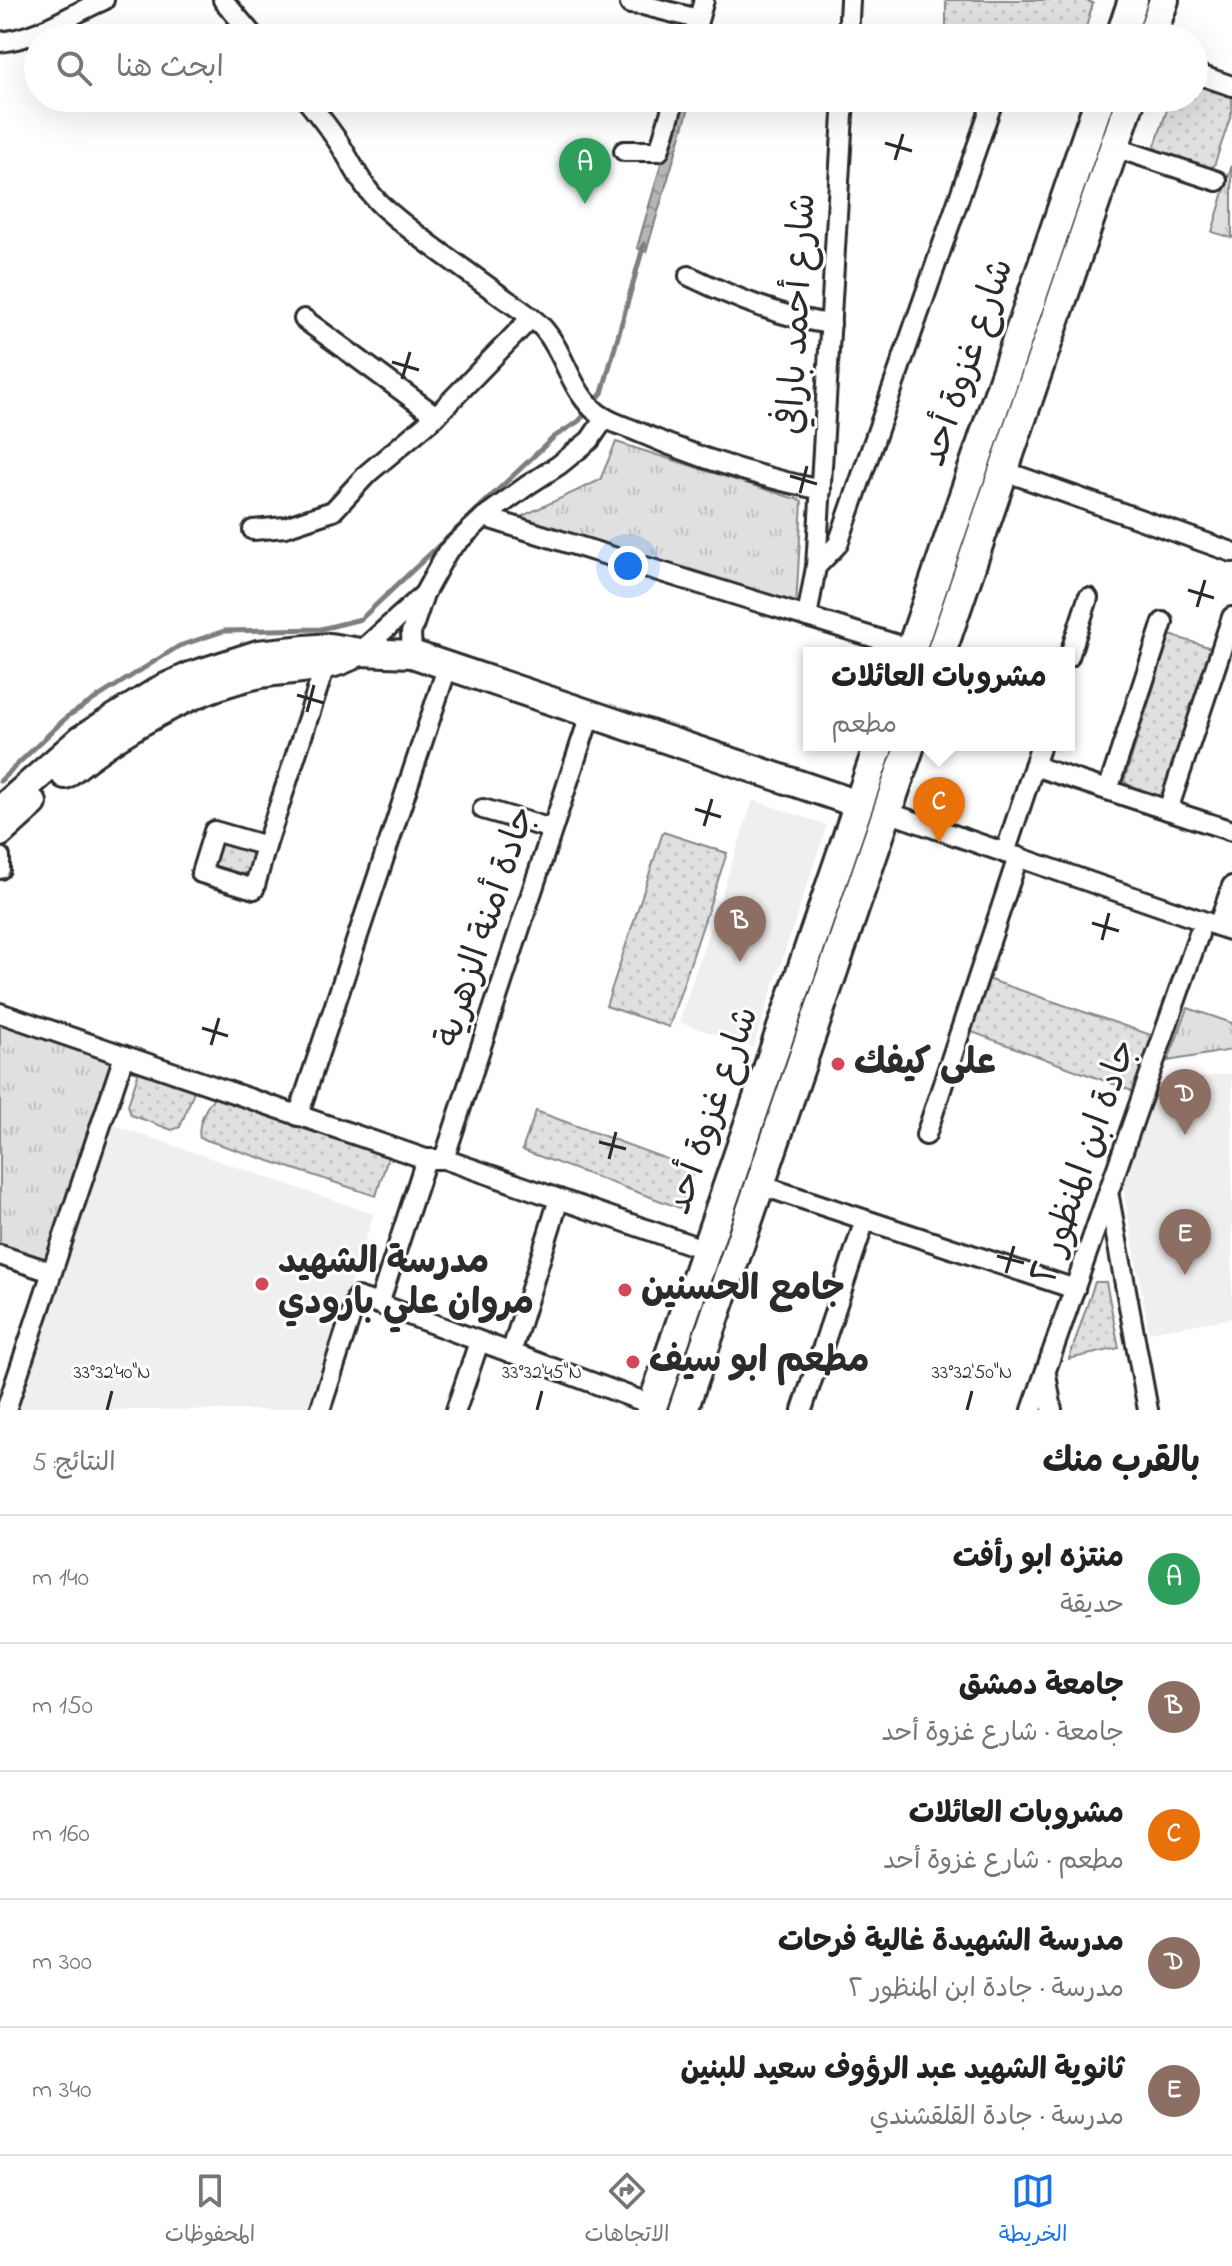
<!DOCTYPE html>
<html lang="ar">
<meta charset="utf-8">
<style>
:root{--surface:#fff;--page:#f6f6f6;--text:#222;--muted:#767676;--line:#e0e0e0;--accent:#1a73e8}
body{margin:0;font-family:"Indie Flower","Playpen Sans Arabic",sans-serif;background:var(--page);color:var(--text);direction:rtl}
.you{position:absolute;left:628px;top:566px;width:28px;height:28px;margin:-20px;border:6px solid #fff;border-radius:50%;background:#1a73e8;box-shadow:0 0 0 12px #1a73e833}
.badge{display:grid;place-items:center;width:52px;height:52px;border-radius:50%;background:var(--accent);color:#fff;font-size:26px;font-weight:700}
.pin{position:absolute;translate:-50% -66px;filter:drop-shadow(0 2px 4px #0008)}
.pin::after{content:'';position:absolute;top:42px;width:28px;height:24px;background:inherit;clip-path:polygon(0 0,100% 0,50% 100%)}
.popup{position:absolute;left:803px;top:647px;width:272px;height:104px;box-sizing:border-box;display:grid;place-content:center;border-radius:0px;background:var(--surface);filter:drop-shadow(0 2px 6px #0005);font-size:26px;white-space:nowrap;color:var(--muted)}
.popup b{font-size:30px;color:var(--text)}
.popup::after{content:'';position:absolute;left:50%;top:100%;margin-left:-16px;border:16px solid transparent;border-top-color:var(--surface)}
.list{margin:0;padding:0;list-style:none}
h2{display:flex;justify-content:space-between;align-items:center;height:104px;margin:0;padding:0 32px;font-size:34px}
h2 small{font-size:26px;font-weight:400;color:var(--muted)}
.list li{display:grid;grid-template-columns:52px 1fr auto;gap:24px;align-items:center;box-sizing:border-box;height:128px;padding:0 32px;border-top:2px solid var(--line)}
.list b{display:block;font-size:30px;white-space:nowrap}
.list p{margin:0;font-size:26px;white-space:nowrap;color:var(--muted)}
.list em{font-size:26px;font-style:normal;color:var(--muted)}
.icon{flex:none;width:44px;height:44px;fill:none;stroke:currentColor;stroke-width:2;stroke-linecap:round;stroke-linejoin:round}
.map{position:relative;flex:none;width:1232px;height:1410px;overflow:hidden;direction:ltr}
.search{position:absolute;background:var(--surface);box-shadow:0 8px 32px #0002;left:24px;right:24px;top:24px;height:88px;display:flex;align-items:center;gap:20px;box-sizing:border-box;padding:0 28px;border-radius:44px;color:var(--muted);font-size:30px}
.sheet{height:744px;background:var(--surface)}
nav{display:flex;justify-content:space-around;align-items:center;box-sizing:border-box;height:112px;border-top:2px solid var(--line);background:var(--surface);font-size:22px;color:var(--muted)}
nav a{display:grid;justify-items:center;gap:4px}
nav .on{color:var(--accent)}
.map>svg:first-child{display:block}
</style>
<div class="map">
<svg width="1232" height="1410" viewBox="0 0 1232 1410">
<defs>
<pattern id="grass-dots" width="8" height="8" patternUnits="userSpaceOnUse" patternTransform="scale(2)"><rect width="8" height="8" fill="#e0e0e0"/><path d="M2 2h.1M6 6h.1" fill="none" stroke="#c0c0c0" stroke-width="1.8" stroke-linecap="round"/></pattern>
<pattern id="park-tufts" width="24" height="20" patternUnits="userSpaceOnUse" patternTransform="scale(2)"><rect width="24" height="20" fill="#e0e0e0"/><path d="M3 7l-1-3M5 7V3M7 7l1-3M15 17l-1-3M17 17v-4M19 17l1-3" fill="none" stroke="#c0c0c0"/></pattern>
<pattern id="water-waves" width="16" height="10" patternUnits="userSpaceOnUse" patternTransform="scale(2)"><rect width="16" height="10" fill="#b6b6b6"/><path d="M0 5q4-4 8 0t8 0" fill="none" stroke="#949494"/></pattern>
</defs>
<rect width="100%" height="100%" fill="#fff"/>
<filter id="ink" filterUnits="userSpaceOnUse"><feTurbulence type="fractalNoise" baseFrequency=".0125" numOctaves="2"/><feDisplacementMap in="SourceGraphic" scale="16" xChannelSelector="R" yChannelSelector="G"/><feConvolveMatrix kernelMatrix="1 2 1 2 8 2 1 2 1" color-interpolation-filters="sRGB"/></filter>
<g filter="url(#ink)">
<g fill="#efefef">
<polygon points="753,800 827,825 753,1047 679,1022"/>
<polygon points="1232,1073 1232,1318 1149,1332 1123,1187 1154,1084"/>
<polygon points="114,1125 374,1214 306,1410 16,1410"/>
</g>
<g fill="url(#grass-dots)" stroke="#868686" stroke-width="2">
<polygon points="946,0 1084,0 1093,3 1083,38 963,38 946,33"/>
<polygon points="1194,80 1232,95 1232,112 1214,166 1202,170 1158,154 1154,149 1171,98 1194,98"/>
<path d="M1170,635L1211,648L1164,796C1147,797 1136,792 1124,781Z"/>
<polygon points="663,832 727,853 669,1027 606,1006"/>
<polygon points="226,842 257,850 252,870 236,878 215,871 211,863 218,845"/>
<polygon points="979,976 1163,1039 1143,1095 961,1028"/>
<polygon points="150,1069 193,1088 193,1094 180,1127 172,1130 131,1115 128,1105 139,1071"/>
<path d="M215,1097L389,1154L376,1196L200,1138C197,1125 206,1105 215,1097Z"/>
<polygon points="536,1111 694,1169 680,1208 522,1150"/>
<polygon points="1095,1282 1106,1282 1119,1348 1069,1359"/>
</g>
<g fill="url(#park-tufts)" stroke="#868686" stroke-width="2">
<polygon points="1232,165 1232,238 1212,232"/>
<polygon points="616,442 802,501 796,608 518,518 600,480"/>
<polygon points="1188,1008 1232,1023 1232,1050 1168,1061"/>
<polygon points="0,1024 111,1061 44,1262 0,1247"/>
</g>
<polygon fill="url(#water-waves)" stroke="#7e7e7e" stroke-width="2" points="680,98 692,98 646,252 637,248"/>
<g fill="none" stroke-linecap="round" stroke-linejoin="round">
<polyline stroke="#7e7e7e" stroke-width="5" points="0,781 68,716 179,646 224,631 321,629 361,619 554,437 579,421 602,393 644,244"/>
<defs>
<g id="minor">
<polyline points="223,0 255,38"/>
<polyline points="630,0 630,4 643,5 698,19"/>
<polyline points="693,38 704,0"/>
<polyline points="848,38 850,0"/>
<path d="M0,42C39,38 69,15 104,0"/>
<polyline points="1194,73 1232,86"/>
<path d="M305,98C318,114 330,129 341,146C354,167 364,189 382,206C419,239 459,265 498,294C512,304 530,315 542,327C564,351 569,386 593,409C604,420 621,425 636,431C693,456 759,477 821,490"/>
<polyline points="844,98 816,567 807,617 911,649"/>
<polyline points="1114,147 1217,181"/>
<polyline points="624,151 659,151 675,98"/>
<path d="M689,276C733,297 782,318 831,324"/>
<polyline points="304,319 436,416"/>
<polyline points="1004,471 1232,552"/>
<polyline points="484,517 807,617"/>
<polyline points="253,530 285,527 333,511 368,473 436,416 531,318"/>
<polyline points="816,567 838,544 994,98"/>
<polyline points="360,652 422,596"/>
<polyline points="412,654 411,633 424,594 447,552 484,517 528,485 559,465 590,440 605,418"/>
<polyline points="1069,657 1088,598"/>
<polyline points="1034,766 1232,831"/>
<polyline points="1108,790 1163,622"/>
<polyline points="483,809 552,829"/>
<polyline points="1168,810 1232,617"/>
<polyline points="887,812 1232,931"/>
<polygon points="214,831 266,846 254,889 201,873"/>
<polyline points="266,846 325,666"/>
<polyline points="1005,853 1041,745"/>
<polyline points="0,857 0,869"/>
<polyline points="1218,926 1232,886"/>
<polyline points="0,1013 426,1159 444,1159 706,1250"/>
<polyline points="298,1116 448,665"/>
<polyline points="926,1135 1018,857"/>
<polyline points="444,1159 590,715"/>
<polyline points="760,1185 1075,1289"/>
<polyline points="1109,1197 1148,1410"/>
<polyline points="0,1255 51,1272"/>
<polyline points="379,1304 653,1405"/>
<polyline points="511,1353 559,1199"/>
<polyline points="1046,1374 1052,1410"/>
<polyline points="6,1410 124,1056"/>
<polyline points="320,1410 357,1297 379,1304 426,1159"/>
<polyline points="456,1410 479,1342"/>
<polyline points="802,1410 865,1220"/>
<polyline points="1032,1410 1199,934"/>
</g>
<g id="secondary">
<path d="M65,775C118,731 194,687 261,674C294,668 327,671 357,653"/>
<polyline points="0,810 81,739 161,689 190,676 258,654 305,649 330,647 360,652 412,654 858,804"/>
<polyline points="0,833 33,803"/>
</g>
<g id="primary">
<polyline points="1120,38 1133,0"/>
<polyline points="1151,38 1164,0"/>
<polyline points="910,653 1100,98"/>
<polyline points="941,653 1131,98"/>
<polyline points="651,1410 879,745"/>
<polyline points="683,1410 910,745"/>
</g>
</defs>
<use href="#minor" stroke="#2b2b2b" stroke-width="24"/>
<use href="#secondary" stroke="#2b2b2b" stroke-width="32"/>
<use href="#primary" stroke="#2b2b2b" stroke-width="34"/>
<use href="#minor" stroke="#fff" stroke-width="18"/>
<use href="#secondary" stroke="#fff" stroke-width="26"/>
<use href="#primary" stroke="#fff" stroke-width="28"/>
</g>
</g>
<path fill="none" stroke="#2b2b2b" stroke-width="3" d="M885,143L912,151M895,160L903,134M392,362L419,370M402,379L410,352M790,476L817,484M800,493L807,466M1188,590L1214,598M1197,607L1205,580M297,695L324,703M307,712L314,685M695,809L721,817M704,826L712,799M1092,923L1119,931M1102,940L1109,913M202,1028L228,1036M211,1045L219,1018M599,1142L626,1149M609,1159L616,1132M997,1256L1024,1263M1006,1273L1014,1246M107,1410L112,1391M537,1410L542,1391M967,1410L972,1391"/>
<g fill="#d1495b" stroke="#fff" stroke-width="3">
<circle cx="838" cy="1064" r="8"/>
<circle cx="262" cy="1284" r="8"/>
<circle cx="625" cy="1290" r="8"/>
<circle cx="633" cy="1362" r="8"/>
</g>
<g text-anchor="middle" dominant-baseline="central" stroke-width="6" stroke-linejoin="round" paint-order="stroke">
<g font-size="36" fill="#2b2b2b" stroke="#fff">
<text transform="translate(799 314) rotate(-87)">شارع أحمد بارافي</text>
<text transform="translate(969 363) rotate(-71)">شارع غزوة أحد</text>
<text transform="translate(487 927) rotate(-72)">جادة أمنة الزهرية</text>
<text transform="translate(714 1111) rotate(-71)">شارع غزوة أحد</text>
<text transform="translate(1086 1162) rotate(-71)">جادة ابن المنظور ٢</text>
</g>
<g font-size="36" font-weight="bold" fill="#2b2b2b" stroke="#fff" text-anchor="start">
<text x="854" y="1064">على كيفك</text>
<text x="278" y="1263">مدرسة الشهيد<tspan x="278" dy="41">مروان علي بارودي</tspan></text>
<text x="641" y="1290">جامع الحسنين</text>
<text x="649" y="1362">مطعم ابو سيف</text>
</g>
</g>
<g font-size="20" text-anchor="middle" fill="#2b2b2b" stroke="#fff" stroke-width="6" stroke-linejoin="round" paint-order="stroke">
<text x="112" y="1378">33°32'40"N</text>
<text x="542" y="1378">33°32'45"N</text>
<text x="972" y="1378">33°32'50"N</text>
</g>
</svg>
<div class="you"></div>
<div class="pin badge" style="left:585px;top:204px;background:#2e9e5b">A</div>
<div class="pin badge" style="left:740px;top:962px;background:#8d6e63">B</div>
<div class="pin badge" style="left:939px;top:843px;background:#e8710a">C</div>
<div class="popup"><b>مشروبات العائلات</b>مطعم</div>
<div class="pin badge" style="left:1185px;top:1135px;background:#8d6e63">D</div>
<div class="pin badge" style="left:1185px;top:1275px;background:#8d6e63">E</div>
<div class="search"><svg class="icon" aria-label="search" viewBox="0 0 24 24"><circle cx="10" cy="10" r="6"/><path d="M15 15l6 6"/></svg>ابحث هنا</div>
</div>
<section class="sheet">
<h2>بالقرب منك<small>النتائج: 5</small></h2>
<ul class="list">
<li><span class="badge" style="background:#2e9e5b">A</span><div><b>منتزه ابو رأفت</b><p>حديقة</p></div><em>140 m</em></li>
<li><span class="badge" style="background:#8d6e63">B</span><div><b>جامعة دمشق</b><p>جامعة · شارع غزوة أحد</p></div><em>150 m</em></li>
<li><span class="badge" style="background:#e8710a">C</span><div><b>مشروبات العائلات</b><p>مطعم · شارع غزوة أحد</p></div><em>160 m</em></li>
<li><span class="badge" style="background:#8d6e63">D</span><div><b>مدرسة الشهيدة غالية فرحات</b><p>مدرسة · جادة ابن المنظور ٢</p></div><em>300 m</em></li>
<li><span class="badge" style="background:#8d6e63">E</span><div><b>ثانوية الشهيد عبد الرؤوف سعيد للبنين</b><p>مدرسة · جادة القلقشندي</p></div><em>340 m</em></li>
</ul>
</section>
<nav>
<a class="on"><svg class="icon" aria-label="map" viewBox="0 0 24 24"><path d="M3 6l6-2 6 2 6-2v14l-6 2-6-2-6 2zM9 4v14M15 6v14"/></svg>الخريطة</a>
<a><svg class="icon" aria-label="directions" viewBox="0 0 24 24"><path d="M12 3l9 9-9 9-9-9zM9 14v-3h6M13 9l2 2-2 2"/></svg>الاتجاهات</a>
<a><svg class="icon" aria-label="saved" viewBox="0 0 24 24"><path d="M7 4h10v16l-5-4-5 4z"/></svg>المحفوظات</a>
</nav>
